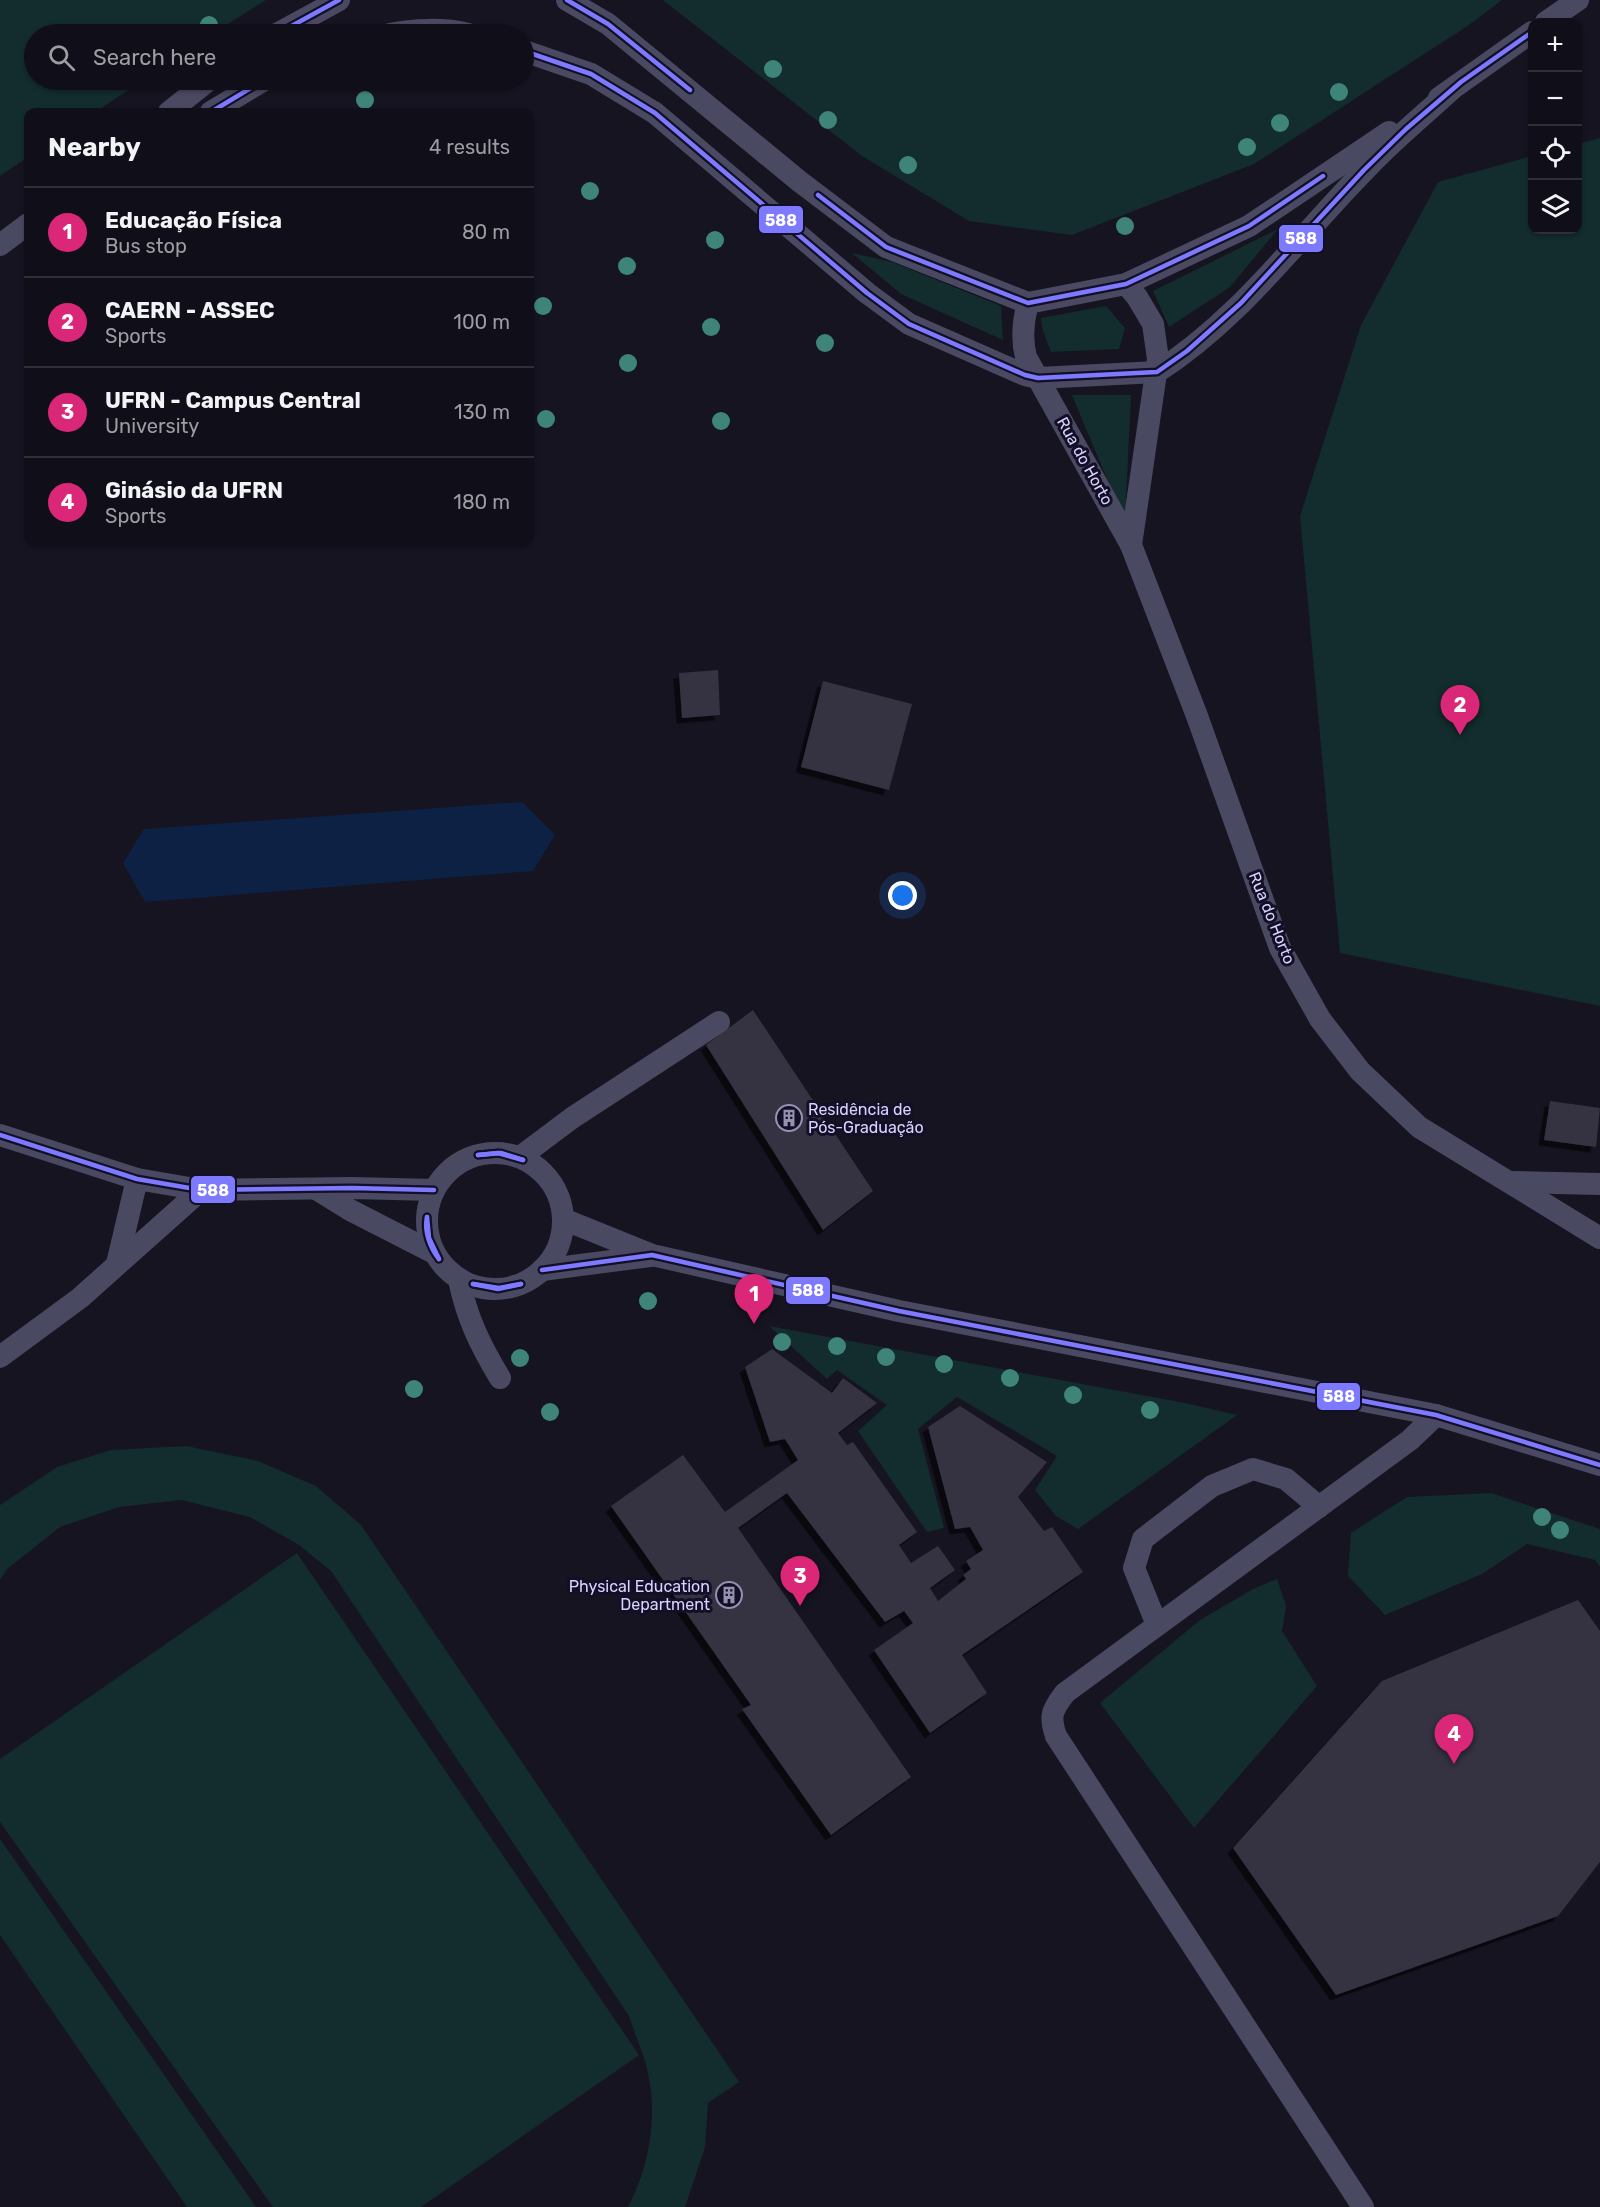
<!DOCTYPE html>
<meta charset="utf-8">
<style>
:root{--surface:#100f19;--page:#1e1d26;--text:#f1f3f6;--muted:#9c9ca2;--line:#302f38;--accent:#db2777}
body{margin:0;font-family:Rubik,sans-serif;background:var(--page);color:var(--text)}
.controls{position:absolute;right:18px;top:18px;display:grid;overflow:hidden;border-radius:12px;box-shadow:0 2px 4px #0004}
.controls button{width:54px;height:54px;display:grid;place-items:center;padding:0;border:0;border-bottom:2px solid var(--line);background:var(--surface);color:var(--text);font:30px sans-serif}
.you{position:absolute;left:903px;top:896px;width:21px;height:21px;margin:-15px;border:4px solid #fff;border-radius:50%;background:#1a73e8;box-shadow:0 0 0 9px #1a73e833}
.badge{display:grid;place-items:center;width:39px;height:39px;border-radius:50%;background:var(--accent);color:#fff;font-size:20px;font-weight:700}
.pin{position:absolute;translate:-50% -50px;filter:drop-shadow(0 2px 3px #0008)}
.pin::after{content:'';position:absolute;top:32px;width:21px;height:18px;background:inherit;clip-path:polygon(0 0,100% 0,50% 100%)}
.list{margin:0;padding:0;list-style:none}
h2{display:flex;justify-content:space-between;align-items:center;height:78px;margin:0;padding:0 24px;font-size:26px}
h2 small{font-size:20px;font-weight:400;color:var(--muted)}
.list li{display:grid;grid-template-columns:39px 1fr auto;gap:18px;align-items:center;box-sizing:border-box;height:90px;padding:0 24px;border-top:2px solid var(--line)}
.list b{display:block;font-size:22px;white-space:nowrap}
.list p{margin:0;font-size:20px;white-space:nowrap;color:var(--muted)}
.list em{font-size:20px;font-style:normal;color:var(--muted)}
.icon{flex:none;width:33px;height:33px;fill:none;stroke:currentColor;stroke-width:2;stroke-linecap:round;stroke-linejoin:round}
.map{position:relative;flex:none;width:1600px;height:2207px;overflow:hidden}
.search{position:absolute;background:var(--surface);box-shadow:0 2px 4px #0004;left:24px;top:24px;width:510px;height:66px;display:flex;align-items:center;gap:15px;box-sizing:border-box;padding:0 21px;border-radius:33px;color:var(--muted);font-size:22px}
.panel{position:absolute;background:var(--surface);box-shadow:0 2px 4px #0004;left:24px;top:108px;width:510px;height:438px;border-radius:12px}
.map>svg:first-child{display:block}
</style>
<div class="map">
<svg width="1600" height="2207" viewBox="0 0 1600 2207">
<defs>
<filter id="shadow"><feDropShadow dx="-5.5" dy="5.5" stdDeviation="0" flood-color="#0009"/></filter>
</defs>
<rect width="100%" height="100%" fill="#161421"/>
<g fill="#132c2d">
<polygon points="0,0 266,0 212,34 34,34 34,80 144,80 95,112 28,112 28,157 0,176"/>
<polygon points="663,0 1502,0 1469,25 1254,164 1072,235 969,221 862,156"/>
<polygon points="1600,138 1600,1006 1340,953 1300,516 1361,325 1438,182 1532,156 1532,230 1578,230 1578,144"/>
<polygon points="1278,229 1230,287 1169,327 1153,291"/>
<polygon points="852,253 892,262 1001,306 1003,340 901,294"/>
<polygon points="1106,306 1125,328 1119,349 1051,352 1043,331 1041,318"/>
<polygon points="1072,395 1131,395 1125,522"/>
<polygon points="769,1326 1185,1403 1237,1415 1078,1529 1056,1516 1035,1490 1057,1456 957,1397 918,1429 944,1528 927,1532 858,1431 887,1405 837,1370 827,1379"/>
<path d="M186,1446L258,1461L316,1486L361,1525L739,2082L708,2103L705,2147L685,2207H628C649,2167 658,2118 648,2073C644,2054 635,2035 629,2016L331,1571L299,1545L250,1517L182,1500L119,1507L60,1527L7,1569L0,1580V1505L57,1467L111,1450Z"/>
<polygon points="1491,1493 1600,1529 1600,1567 1595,1560 1527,1544 1482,1574 1385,1615 1348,1576 1351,1533 1407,1497"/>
<polygon points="297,1553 639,2055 421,2207 273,2207 0,1822 0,1759"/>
<polygon points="1277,1579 1286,1606 1282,1631 1317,1686 1194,1828 1100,1703 1200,1620 1253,1589"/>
<polygon points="0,1839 256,2207 187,2207 0,1935"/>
</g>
<polygon fill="#0d2144" points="522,802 555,835 533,871 145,902 123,863 144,829"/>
<g fill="#343243" filter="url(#shadow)">
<polygon points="718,670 720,715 682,718 679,673"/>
<polygon points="823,681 912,704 889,790 801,767"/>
<polygon points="753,1010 873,1191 823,1230 706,1045"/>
<polygon points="1550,1101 1600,1108 1596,1147 1544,1140"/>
<polygon points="772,1349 832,1393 843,1378 877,1403 838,1433 847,1445 853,1442 917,1532 899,1545 911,1563 938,1546 955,1570 930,1588 938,1601 966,1579 963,1575 971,1569 966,1561 983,1550 970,1527 955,1529 928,1427 960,1406 1047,1462 1018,1497 1044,1531 1052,1527 1083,1572 962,1655 987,1693 930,1733 874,1650 913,1623 904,1611 885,1622 787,1493 738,1528 911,1777 831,1835 742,1709 751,1705 611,1506 683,1455 725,1512 798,1460 785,1439 770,1442 745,1367"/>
<polygon points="1578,1600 1600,1631 1600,1862 1558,1916 1336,1995 1233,1848 1382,1681"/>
</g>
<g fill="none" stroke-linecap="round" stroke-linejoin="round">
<g stroke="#4a4962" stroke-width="22">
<polyline points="567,0 608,24 799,181 886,247 1028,303 1126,284 1249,226 1389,132"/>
<polyline points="1546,22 1578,0"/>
<polyline points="277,34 339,0"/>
<path d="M390,34C413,29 445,28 468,34"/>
<path d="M524,51L591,74L655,113L867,293L909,324L1025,375L1038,378L1157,372C1240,319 1297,239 1365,170C1392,141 1423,116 1452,89"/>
<polyline points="1439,98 1532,32"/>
<polyline points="169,112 209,80"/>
<polyline points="211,112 264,80"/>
<polyline points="0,245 28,224"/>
<polyline points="1126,284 1137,297 1153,324 1158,359 1131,545"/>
<path d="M1028,303C1023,321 1021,338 1026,357L1131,545L1197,716L1280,948L1320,1019L1360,1071L1419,1127L1600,1238"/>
<polyline points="0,1135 137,1179 201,1190 352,1188 434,1190"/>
<circle cx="495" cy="1221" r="68"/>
<polyline points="520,1157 572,1118 719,1022"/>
<polyline points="1510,1182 1600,1184"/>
<polyline points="316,1189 350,1210 434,1253"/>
<polyline points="563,1219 652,1255 899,1311 1436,1415 1600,1465"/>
<polyline points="117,1264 137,1179"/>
<polyline points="542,1270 650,1256"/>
<path d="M459,1280C467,1318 480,1345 500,1378"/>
<polyline points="0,1357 80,1298 201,1190"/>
<polyline points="1157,1625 1134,1568 1143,1539 1212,1486 1253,1469 1286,1479 1319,1507"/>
<path d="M1363,2207L1056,1736C1049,1716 1052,1710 1065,1693L1410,1440L1436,1415"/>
</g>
<defs>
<g id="bus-1">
<polyline points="567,0 608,24 690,90"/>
<polyline points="277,34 339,0"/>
<polyline points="390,34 429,30 468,34"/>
<polyline points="524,51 591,74 655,113 867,293 909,324 1025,375 1038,378 1157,372 1187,351 1241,303 1364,170 1406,129 1461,82 1532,32"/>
<polyline points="211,112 264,80"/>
<polyline points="818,195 886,247 1028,303 1126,284 1249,226 1323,176"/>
<polyline points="0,1135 137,1179 201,1190 352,1188 434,1190"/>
<polyline points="478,1155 501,1153 523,1160"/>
<polyline points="478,1155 498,1153 523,1160"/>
<polyline points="427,1217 429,1238 439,1259"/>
<path d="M427,1217C424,1231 430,1248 439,1259"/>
<polyline points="542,1270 652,1255 899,1311 1436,1415 1600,1465"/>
<polyline points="473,1284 499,1288 521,1284"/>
<polyline points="473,1284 498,1289 521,1284"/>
</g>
</defs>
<use href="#bus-1" stroke="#130f26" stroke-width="9"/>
<use href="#bus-1" stroke="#7e7aff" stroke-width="4.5"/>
</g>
<g fill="#3e8478">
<circle cx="209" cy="25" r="9"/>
<circle cx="773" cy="69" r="9"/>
<circle cx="1339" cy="92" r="9"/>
<circle cx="365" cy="100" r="9"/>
<circle cx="828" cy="120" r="9"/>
<circle cx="1280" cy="123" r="9"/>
<circle cx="1247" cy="147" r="9"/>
<circle cx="908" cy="165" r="9"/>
<circle cx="590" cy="191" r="9"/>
<circle cx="1125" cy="226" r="9"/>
<circle cx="715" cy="240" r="9"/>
<circle cx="627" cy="266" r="9"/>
<circle cx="543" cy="306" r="9"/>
<circle cx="711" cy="327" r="9"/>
<circle cx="825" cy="343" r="9"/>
<circle cx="628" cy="363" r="9"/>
<circle cx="546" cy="419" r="9"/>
<circle cx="721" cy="421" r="9"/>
<circle cx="648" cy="1301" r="9"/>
<circle cx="782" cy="1342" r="9"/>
<circle cx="837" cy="1346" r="9"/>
<circle cx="886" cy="1357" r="9"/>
<circle cx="520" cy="1358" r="9"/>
<circle cx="944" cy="1364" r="9"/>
<circle cx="1010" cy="1378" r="9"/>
<circle cx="414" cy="1389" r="9"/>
<circle cx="1073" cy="1395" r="9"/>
<circle cx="1150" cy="1410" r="9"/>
<circle cx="550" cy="1412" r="9"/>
<circle cx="1542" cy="1517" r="9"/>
<circle cx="1560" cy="1530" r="9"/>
</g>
<defs>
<symbol id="building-ring" viewBox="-11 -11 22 22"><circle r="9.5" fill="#130f26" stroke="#9591b1" stroke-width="1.5"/><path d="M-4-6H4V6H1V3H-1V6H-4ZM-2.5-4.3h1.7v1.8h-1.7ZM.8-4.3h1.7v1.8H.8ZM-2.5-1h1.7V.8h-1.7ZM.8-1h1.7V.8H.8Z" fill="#9591b1"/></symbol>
</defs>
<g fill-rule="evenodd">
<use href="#building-ring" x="774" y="1103" width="30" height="30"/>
<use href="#building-ring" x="714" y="1580" width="30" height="30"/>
</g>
<g text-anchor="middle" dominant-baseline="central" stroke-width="6" stroke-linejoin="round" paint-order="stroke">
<g font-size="16" fill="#d9d4ff" stroke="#130f26">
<text transform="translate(1085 461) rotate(61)">Rua do Horto</text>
<text transform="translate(1272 918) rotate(68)">Rua do Horto</text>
</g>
<g font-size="16" fill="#d9d4ff" stroke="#130f26" text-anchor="start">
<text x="808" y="1109">Residência de<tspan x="808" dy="18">Pós-Graduação</tspan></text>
<text x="710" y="1586" text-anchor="end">Physical Education<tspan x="710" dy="18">Department</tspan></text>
</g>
</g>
<g stroke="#130f26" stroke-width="2">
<rect x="758" y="205" width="46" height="29" rx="6" fill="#7e7aff"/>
<rect x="1278" y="224" width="46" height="29" rx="6" fill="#7e7aff"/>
<rect x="190" y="1175" width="46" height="29" rx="6" fill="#7e7aff"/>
<rect x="785" y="1276" width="46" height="29" rx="6" fill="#7e7aff"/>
<rect x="1316" y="1382" width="45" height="29" rx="6" fill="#7e7aff"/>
</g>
<g font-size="16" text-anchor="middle" font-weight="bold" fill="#fff">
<text x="781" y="226">588</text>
<text x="1301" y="244">588</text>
<text x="213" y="1196">588</text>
<text x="808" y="1296">588</text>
<text x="1339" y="1402">588</text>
</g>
</svg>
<div class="controls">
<button>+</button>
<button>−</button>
<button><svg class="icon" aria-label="locate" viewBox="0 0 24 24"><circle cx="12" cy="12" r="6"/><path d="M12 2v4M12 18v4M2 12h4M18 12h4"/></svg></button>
<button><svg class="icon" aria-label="layers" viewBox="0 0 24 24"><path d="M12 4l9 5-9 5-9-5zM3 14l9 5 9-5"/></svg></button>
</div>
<div class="you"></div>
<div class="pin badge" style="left:754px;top:1324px">1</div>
<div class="pin badge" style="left:1460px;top:735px">2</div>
<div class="pin badge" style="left:800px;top:1606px">3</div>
<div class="pin badge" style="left:1454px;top:1764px">4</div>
<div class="search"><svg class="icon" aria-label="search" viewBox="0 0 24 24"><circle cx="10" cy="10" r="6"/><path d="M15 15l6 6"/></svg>Search here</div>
<section class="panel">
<h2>Nearby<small>4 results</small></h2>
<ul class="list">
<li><span class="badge">1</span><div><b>Educação Física</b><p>Bus stop</p></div><em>80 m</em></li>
<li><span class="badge">2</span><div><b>CAERN - ASSEC</b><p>Sports</p></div><em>100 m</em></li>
<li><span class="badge">3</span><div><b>UFRN - Campus Central</b><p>University</p></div><em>130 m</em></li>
<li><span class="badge">4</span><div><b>Ginásio da UFRN</b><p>Sports</p></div><em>180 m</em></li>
</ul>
</section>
</div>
